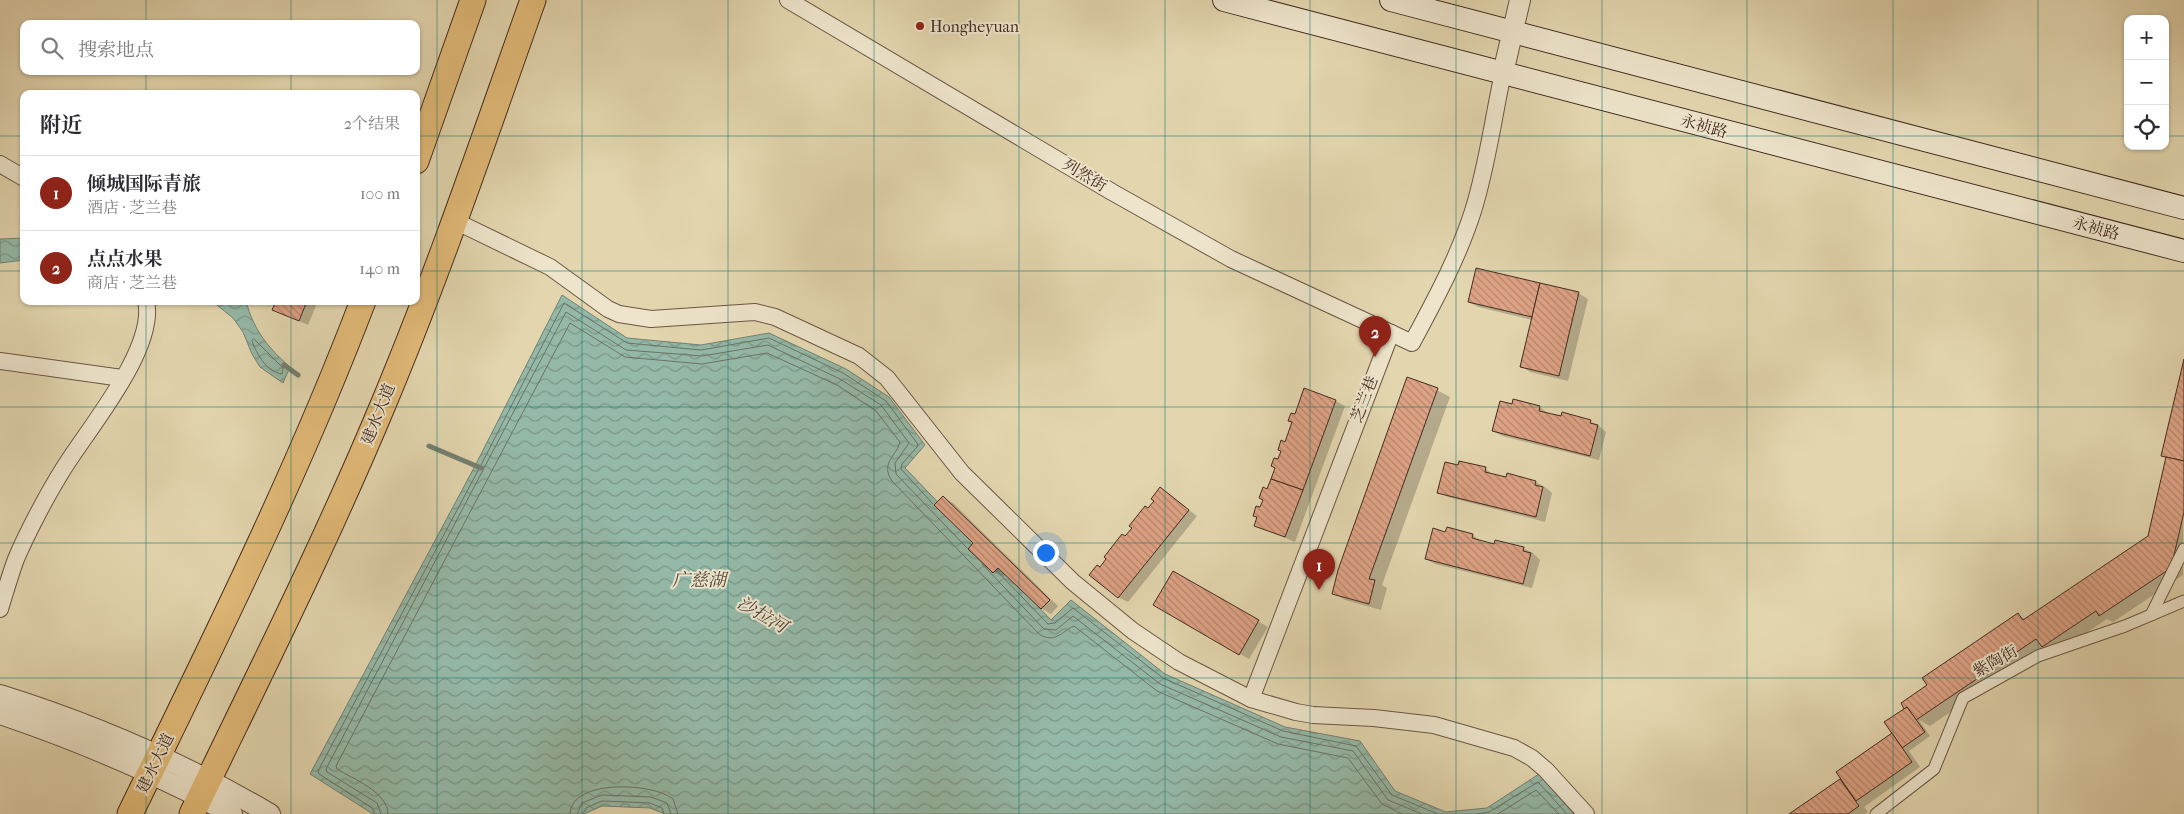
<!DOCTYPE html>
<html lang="zh">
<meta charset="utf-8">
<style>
:root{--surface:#fff;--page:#f7f7f7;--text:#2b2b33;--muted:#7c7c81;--line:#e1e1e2;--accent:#8f2418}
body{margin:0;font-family:"IM FELL French Canon","Noto Serif SC",serif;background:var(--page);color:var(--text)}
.controls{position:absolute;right:15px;top:15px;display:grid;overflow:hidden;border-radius:10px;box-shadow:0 1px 4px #0004}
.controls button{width:45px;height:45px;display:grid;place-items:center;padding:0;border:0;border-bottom:1px solid var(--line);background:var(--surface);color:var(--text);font:25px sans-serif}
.you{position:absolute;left:1045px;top:552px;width:18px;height:18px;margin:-12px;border:4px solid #fff;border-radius:50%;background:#1a73e8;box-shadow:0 0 0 8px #1a73e833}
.badge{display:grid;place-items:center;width:32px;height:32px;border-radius:50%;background:var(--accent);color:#fff;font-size:16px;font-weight:700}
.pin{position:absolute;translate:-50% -41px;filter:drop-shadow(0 1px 2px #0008)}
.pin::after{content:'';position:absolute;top:26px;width:18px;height:15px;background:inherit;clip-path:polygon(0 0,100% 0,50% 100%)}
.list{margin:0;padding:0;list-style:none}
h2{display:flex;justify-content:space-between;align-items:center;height:65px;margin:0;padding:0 20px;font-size:21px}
h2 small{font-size:16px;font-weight:400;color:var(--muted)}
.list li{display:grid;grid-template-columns:32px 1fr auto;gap:15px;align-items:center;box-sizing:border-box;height:75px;padding:0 20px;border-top:1px solid var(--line)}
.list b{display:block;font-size:19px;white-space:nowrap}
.list p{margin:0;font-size:16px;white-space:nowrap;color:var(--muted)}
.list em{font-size:16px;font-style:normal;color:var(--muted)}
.icon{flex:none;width:28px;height:28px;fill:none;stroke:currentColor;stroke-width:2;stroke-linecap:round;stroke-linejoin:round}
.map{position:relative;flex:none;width:2184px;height:814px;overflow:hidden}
.search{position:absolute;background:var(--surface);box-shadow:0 1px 4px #0004;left:20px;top:20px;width:400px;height:55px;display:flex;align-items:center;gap:12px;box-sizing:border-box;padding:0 18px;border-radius:10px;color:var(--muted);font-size:19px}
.panel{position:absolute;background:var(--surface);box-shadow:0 1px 4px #0004;left:20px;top:90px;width:400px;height:215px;border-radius:10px}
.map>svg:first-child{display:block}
</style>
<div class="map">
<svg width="2184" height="814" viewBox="0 0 2184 814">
<defs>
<pattern id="water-waves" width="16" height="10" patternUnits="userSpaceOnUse" patternTransform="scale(1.25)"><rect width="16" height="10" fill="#95b9a8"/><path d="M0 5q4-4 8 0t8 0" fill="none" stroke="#7b9788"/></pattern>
<pattern id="building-back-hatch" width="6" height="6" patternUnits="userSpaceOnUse" patternTransform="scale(1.25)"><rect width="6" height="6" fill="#dea385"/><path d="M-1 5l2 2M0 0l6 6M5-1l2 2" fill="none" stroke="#b6856c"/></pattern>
</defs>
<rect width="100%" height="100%" fill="#e3d6af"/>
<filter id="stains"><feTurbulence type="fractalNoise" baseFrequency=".004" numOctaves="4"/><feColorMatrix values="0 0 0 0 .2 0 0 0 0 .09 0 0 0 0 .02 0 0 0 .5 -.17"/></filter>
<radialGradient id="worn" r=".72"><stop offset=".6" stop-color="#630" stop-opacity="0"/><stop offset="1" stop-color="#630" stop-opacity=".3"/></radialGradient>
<g fill="url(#water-waves)" stroke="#748072">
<polygon points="24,238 24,260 0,263 0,239"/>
<polygon points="562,295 627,338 701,345 769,333 846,369 889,397 925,445 905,468 1051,620 1071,600 1165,674 1285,727 1360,741 1395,791 1446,812 1487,808 1539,774 1574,814 665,814 650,808 602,806 584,814 373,814 310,774 476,464"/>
<path d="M212,301H246C253,329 268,348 290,367L283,383L260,367L252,354L243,332L233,318Z"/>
</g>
<g fill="#0003">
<polygon points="1578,293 1588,299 1568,381 1530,372 1521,366 1532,320 1478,307 1469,302"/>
<polygon points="277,301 318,301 308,325 274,310"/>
<polygon points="2184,364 2183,575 2113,622 2107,619 2055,654 2045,648 1930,726 1919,720 1930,736 1909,751 1920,767 1864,807 1868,812 1865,814 1792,814 1842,779 1894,734 1906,709 1928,686 2018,615 2026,619 2149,537 2167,458 2162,455"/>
<polygon points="1408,379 1437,390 1450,397 1382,585 1387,588 1381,610 1345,600 1333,593"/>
<polygon points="1336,401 1345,406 1295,542 1255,525 1258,518 1254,515 1261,509 1279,461 1293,423 1289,421 1296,416"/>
<polygon points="1514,401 1540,407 1549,414 1590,421 1599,426 1606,432 1599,460 1502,436 1493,431"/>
<polygon points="1459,467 1485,468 1494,476 1507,479 1508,475 1536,482 1545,487 1552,493 1545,522 1448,497 1439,492"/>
<polygon points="1160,489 1197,516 1128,602 1118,597 1100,568 1155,501"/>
<polygon points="943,497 953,503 1058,606 1051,614 1041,608 1006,574 1003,577 994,572"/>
<polygon points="1447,529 1473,535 1482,542 1523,548 1533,553 1540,560 1532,588 1435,564 1426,559"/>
<polygon points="1174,572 1268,627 1249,659 1154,605"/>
</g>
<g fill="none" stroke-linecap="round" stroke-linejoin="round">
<g stroke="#6c7264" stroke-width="1">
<path d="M254,339L283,368L282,374C267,372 257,355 252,341Z"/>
<polyline points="982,564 1044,629 1056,630 1073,616 1160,684 1281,737 1353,751 1388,800 1422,814"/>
<polyline points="997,571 1048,624 1055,623 1073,608 1163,678 1283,731 1356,746 1392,795 1438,814"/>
<polyline points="375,814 372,808 319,774 318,771 480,467 564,303 627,343 701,350 769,338 843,373 886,401 917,443 918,446 902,464 901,469 933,504"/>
<polyline points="381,814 377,803 327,772 326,769 566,312 626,350 702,356 768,345 840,379 881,405 909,443 895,463 896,474 967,548"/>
<path d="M388,814C388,792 353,779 337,769L336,766L570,323L625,357L702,364L767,353L837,385L876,411L900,442C896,457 880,463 892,481L1039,634C1055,644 1061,632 1074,626L1157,691L1278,744L1348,758L1382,804L1402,814"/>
<path d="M570,814C571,778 654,783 673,799L678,814"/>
<polyline points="577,814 582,803 602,795 651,797 667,803 671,814"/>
<polyline points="583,814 586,808 602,801 650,803 662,808 664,814"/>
<polyline points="1477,814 1489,812 1538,782 1567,814"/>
<polyline points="1498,814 1536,790 1559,814"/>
</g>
<g stroke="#748072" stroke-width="5">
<polyline points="284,365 298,375"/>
<polyline points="429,446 481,468"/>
</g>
</g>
<g fill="url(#building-back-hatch)" stroke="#432b20">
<polygon points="1476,268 1540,283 1532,317 1468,302"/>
<polygon points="1540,283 1579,292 1559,376 1520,367"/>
<polygon points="276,301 307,301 299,321 272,310"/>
<polygon points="2184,359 2184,461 2161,456"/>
<polygon points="1407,377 1438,388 1369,579 1375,580 1369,604 1332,594 1338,570"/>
<polygon points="1304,388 1336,400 1303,490 1271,479 1275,468 1271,466 1274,458 1278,459 1281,451 1278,450 1281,440 1285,442 1292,422 1288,421 1291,413 1295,414"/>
<polygon points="1513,399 1540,406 1539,411 1561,416 1562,412 1591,420 1590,423 1598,425 1590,456 1492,431 1500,401 1512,404"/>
<polygon points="2166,457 2184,461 2184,512 2171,568 2099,616 2096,611 2042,647 2036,639 1916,720 1907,707 1904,709 1901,703 1927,685 1922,678 2018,613 2023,620 2148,536"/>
<polygon points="1459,461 1486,467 1485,472 1506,477 1507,473 1536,481 1535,485 1543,487 1536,517 1437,493 1445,462 1458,465"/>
<polygon points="1271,479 1303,490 1285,537 1254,526 1257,517 1253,516 1256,506 1260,507 1263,500 1259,498 1263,487 1267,489"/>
<polygon points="1160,487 1189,510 1118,598 1089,575 1097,565 1100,567 1106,559 1104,557 1122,534 1125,536 1132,528 1129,526 1145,506 1148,508 1154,501 1151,499"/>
<polygon points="943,496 1050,600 1041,609 998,568 993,573 968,549 973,543 934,505"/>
<polygon points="1447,527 1473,534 1472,538 1494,544 1495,540 1524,547 1523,551 1531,553 1523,584 1425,559 1433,528 1445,532"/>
<polygon points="1173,571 1259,620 1239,655 1153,605"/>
<polygon points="1907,707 1925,732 1902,748 1884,722"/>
<polygon points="1892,733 1912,762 1856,801 1836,772"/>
<polygon points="1840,779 1859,806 1848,814 1789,814"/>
</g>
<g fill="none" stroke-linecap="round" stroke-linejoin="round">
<defs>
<g id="pedestrian">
<polyline points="2151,615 2184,549"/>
<polyline points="1876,814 1934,769 1963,698 2038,656 2125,626 2184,601"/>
</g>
<g id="minor">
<polyline points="788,0 1112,192 1231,259 1391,333"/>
<polyline points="0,164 24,178"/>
<polyline points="453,220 550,267 608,309 619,314 651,319 755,312 775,317 859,356 887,378 962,473 1073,582 1133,631 1179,662 1251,699 1296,712 1313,715 1374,718 1434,725 1514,748 1532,758 1546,770 1586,814"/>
<polyline points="0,361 122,378"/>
<path d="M0,609C5,593 10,575 16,559C27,533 47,495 62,471C86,431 157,349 146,301"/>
<path d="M1251,699L1391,333L1412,343C1435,300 1458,258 1473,211C1487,167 1493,119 1503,73"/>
</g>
<g id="tertiary">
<polyline points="1503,73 1520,0"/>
<path d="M0,695C93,724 185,764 270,814"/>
<path d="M0,714C80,741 157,774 232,814"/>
</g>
<g id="secondary">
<polyline points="1224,0 2184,251"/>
<polyline points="1391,0 2184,208"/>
</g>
<g id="primary">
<polyline points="416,161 473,0"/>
<path d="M130,814C212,645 296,477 363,301"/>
<path d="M192,814C256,681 323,548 380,412C437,277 484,138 533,0"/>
</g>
</defs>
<use href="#pedestrian" stroke="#6b5644" stroke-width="13"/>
<use href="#minor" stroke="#6b5644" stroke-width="18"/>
<use href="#tertiary" stroke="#6b5644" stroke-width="22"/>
<use href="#secondary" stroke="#432b20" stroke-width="24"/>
<use href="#primary" stroke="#432b20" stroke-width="27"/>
<use href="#pedestrian" stroke="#ede4cb" stroke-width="11"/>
<use href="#minor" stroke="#ede4cb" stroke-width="16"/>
<use href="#tertiary" stroke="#ede4cb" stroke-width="20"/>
<use href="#secondary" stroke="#ede4cb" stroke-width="22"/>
<use href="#primary" stroke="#e2bb78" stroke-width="25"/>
</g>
<path fill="none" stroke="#0f766e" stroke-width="1" stroke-opacity="0.55" d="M146,0V24M291,0V24M437,0V814M582,0V814M728,0V814M874,0V814M1019,0V814M1165,0V814M1310,0V814M1456,0V814M1602,0V814M1747,0V814M1893,0V814M2038,0V814M146,71V94M291,71V94M0,136H24M416,136H2128M2165,136H2184M0,271H24M416,271H2184M146,301V814M291,301V814M0,407H2184M0,543H2184M0,678H2184"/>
<circle fill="#8f2418" stroke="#ede4cb" stroke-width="2" cx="920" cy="26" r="5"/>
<g text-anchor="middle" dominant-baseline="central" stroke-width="4" stroke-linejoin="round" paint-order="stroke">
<g font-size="16" fill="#432b20" stroke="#ede4cb" text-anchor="start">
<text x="930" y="26">Hongheyuan</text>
</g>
<g font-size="16" fill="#432b20" stroke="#ede4cb">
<text transform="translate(1704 126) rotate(15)">永祯路</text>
<text transform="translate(1085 175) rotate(31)">列然街</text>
<text transform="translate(2096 228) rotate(15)">永祯路</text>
<text transform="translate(1364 399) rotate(-69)">芝兰巷</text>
<text transform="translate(378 414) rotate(-68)">建水大道</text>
<text transform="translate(1995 661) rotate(-29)">紫陶街</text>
<text transform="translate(155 763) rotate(-64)">建水大道</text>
</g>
<g font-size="18" font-style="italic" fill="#53473b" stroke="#ede4cb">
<text x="699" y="580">广慈湖</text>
<text transform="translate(762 615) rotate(30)">沙拉河</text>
</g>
</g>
<rect width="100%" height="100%" filter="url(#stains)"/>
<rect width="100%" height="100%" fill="url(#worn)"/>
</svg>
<div class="controls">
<button>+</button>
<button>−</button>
<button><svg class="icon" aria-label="locate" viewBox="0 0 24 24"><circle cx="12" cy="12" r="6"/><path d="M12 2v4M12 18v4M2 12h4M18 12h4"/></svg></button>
</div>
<div class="you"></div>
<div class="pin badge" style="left:1319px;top:590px">1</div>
<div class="pin badge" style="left:1375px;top:357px">2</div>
<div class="search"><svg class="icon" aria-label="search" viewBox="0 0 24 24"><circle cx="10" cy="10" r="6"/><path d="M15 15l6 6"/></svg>搜索地点</div>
<section class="panel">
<h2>附近<small>2个结果</small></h2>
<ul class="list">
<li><span class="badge">1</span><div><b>倾城国际青旅</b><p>酒店 · 芝兰巷</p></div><em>100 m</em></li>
<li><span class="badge">2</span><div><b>点点水果</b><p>商店 · 芝兰巷</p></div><em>140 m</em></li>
</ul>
</section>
</div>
